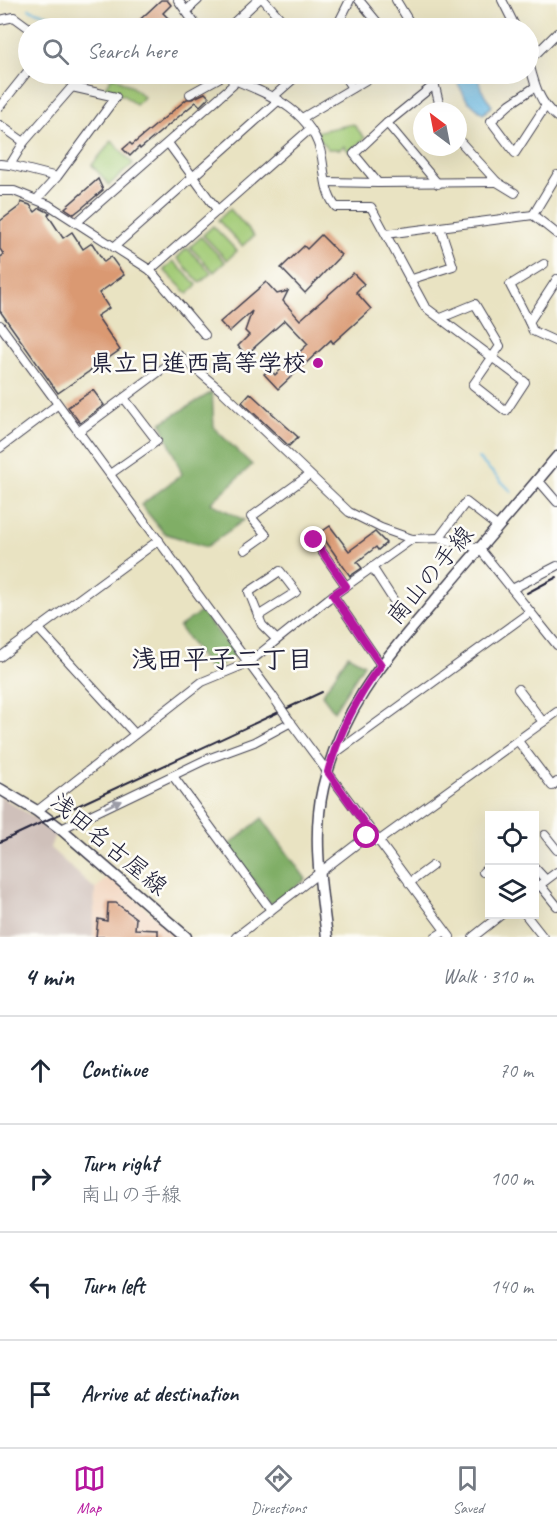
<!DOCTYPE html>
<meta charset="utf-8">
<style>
:root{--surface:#fff;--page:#f6f6f7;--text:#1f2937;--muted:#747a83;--line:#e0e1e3;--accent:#b5179e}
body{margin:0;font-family:Caveat,"Klee One",sans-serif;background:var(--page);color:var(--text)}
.controls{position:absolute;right:18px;bottom:18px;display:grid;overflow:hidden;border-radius:0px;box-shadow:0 6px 24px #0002}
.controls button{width:54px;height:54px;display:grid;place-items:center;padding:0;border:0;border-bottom:2px solid var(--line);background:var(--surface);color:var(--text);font:30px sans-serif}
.compass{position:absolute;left:413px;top:102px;width:54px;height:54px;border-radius:50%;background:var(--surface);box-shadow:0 6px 24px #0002;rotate:328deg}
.stop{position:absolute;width:18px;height:18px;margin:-14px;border:4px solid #b5179e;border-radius:50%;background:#fff}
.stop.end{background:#b5179e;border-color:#fff;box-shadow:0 2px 6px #0008}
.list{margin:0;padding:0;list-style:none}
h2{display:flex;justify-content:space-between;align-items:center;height:78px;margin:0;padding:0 24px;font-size:26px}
h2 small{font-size:20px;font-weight:400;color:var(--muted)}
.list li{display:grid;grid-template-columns:39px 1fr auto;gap:18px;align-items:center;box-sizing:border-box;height:108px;padding:0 24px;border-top:2px solid var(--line)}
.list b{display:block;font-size:22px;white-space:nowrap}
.list p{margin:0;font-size:20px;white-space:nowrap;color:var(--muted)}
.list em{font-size:20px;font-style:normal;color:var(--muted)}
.icon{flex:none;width:33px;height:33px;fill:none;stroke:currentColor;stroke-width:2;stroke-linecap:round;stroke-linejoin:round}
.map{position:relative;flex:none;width:557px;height:937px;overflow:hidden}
.search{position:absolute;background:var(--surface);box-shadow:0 6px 24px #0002;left:18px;right:18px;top:18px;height:66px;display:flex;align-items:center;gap:15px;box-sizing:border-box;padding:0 21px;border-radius:33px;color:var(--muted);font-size:22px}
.sheet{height:510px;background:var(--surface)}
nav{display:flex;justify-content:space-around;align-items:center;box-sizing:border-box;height:84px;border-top:2px solid var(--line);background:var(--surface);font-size:16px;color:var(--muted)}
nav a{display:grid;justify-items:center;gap:3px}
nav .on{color:var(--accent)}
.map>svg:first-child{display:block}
</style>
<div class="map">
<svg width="557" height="937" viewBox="0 0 557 937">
<rect width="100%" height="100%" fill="#fdfcf7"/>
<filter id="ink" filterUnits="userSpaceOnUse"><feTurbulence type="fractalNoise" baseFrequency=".0167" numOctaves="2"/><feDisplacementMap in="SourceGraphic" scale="12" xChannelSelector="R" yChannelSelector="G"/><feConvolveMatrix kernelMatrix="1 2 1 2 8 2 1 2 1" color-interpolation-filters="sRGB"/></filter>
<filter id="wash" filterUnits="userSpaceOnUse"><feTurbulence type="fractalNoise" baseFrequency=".008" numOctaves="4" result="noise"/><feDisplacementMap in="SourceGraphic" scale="24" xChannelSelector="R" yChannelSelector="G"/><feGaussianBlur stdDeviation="1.35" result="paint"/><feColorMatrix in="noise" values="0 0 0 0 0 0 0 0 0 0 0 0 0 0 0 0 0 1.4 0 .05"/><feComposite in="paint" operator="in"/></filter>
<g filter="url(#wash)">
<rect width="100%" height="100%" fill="#e9e3c2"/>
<polygon fill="#f2d4be" points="109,876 178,937 93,937 95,889"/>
<polygon fill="#cfc0ba" points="0,796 56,831 50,848 95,889 93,937 0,937"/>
<g fill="#a1ca75" stroke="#627658" stroke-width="1.5">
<polygon points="113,76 132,87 144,97 136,105 123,95 103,90"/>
<polygon points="353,124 365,138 349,152 344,146 340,149 328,149 315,132"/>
<polygon points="112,141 133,164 109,185 92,165"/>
<polygon points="230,209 254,236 242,246 218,220"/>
<polygon points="213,226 237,251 227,260 203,235"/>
<polygon points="201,237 225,262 214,272 190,247"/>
<polygon points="187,248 211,273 200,283 177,258"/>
<polygon points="173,261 197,285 188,294 164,270"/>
</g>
<g fill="#80ae66" stroke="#516850" stroke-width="1.5">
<polygon points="212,392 214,428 252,465 211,503 244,520 206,547 164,533 141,505 182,474 161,423"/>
<polygon points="201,612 236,654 212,672 179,627"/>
<polygon points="348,655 364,664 334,711 322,695"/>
<polygon points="262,818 306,879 274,903 270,903 228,846"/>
</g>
<polygon fill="#66b7e1" stroke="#446c8e" stroke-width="1.5" points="472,74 477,74 481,89 492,106 483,114 467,100 456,80"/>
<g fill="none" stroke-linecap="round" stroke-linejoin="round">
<g stroke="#66b7e1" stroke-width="2">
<polyline points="29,9 89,28"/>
<polyline points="478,458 512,492"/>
</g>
</g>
<g id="blocks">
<g fill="#da9972">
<polygon points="161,0 167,0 171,5 163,13 170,20 161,28 131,28"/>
<polygon points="205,93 209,97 200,106 196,102 140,149 139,147 130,156 123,149 130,143 132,145 187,99 192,99"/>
<polygon points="98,179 103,190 83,207 74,214 65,208"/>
<polygon points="21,202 30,205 35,212 40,208 50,213 48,215 63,238 72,232 83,249 92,243 104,262 111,257 124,275 99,293 109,308 97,316 120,350 58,393 0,311 0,257 4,255 0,249 0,221 20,206"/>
<polygon points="321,235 341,255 305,293 281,268 304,246 307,249"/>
<polygon points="353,273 364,284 356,292 371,309 333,343 331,340 278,389 264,374 270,369 275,375 308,344 285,320 246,355 238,346 249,335 245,331 252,311 229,332 220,322 266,282 277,294 288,291 283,301 300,320"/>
<polygon points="93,390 104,405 80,423 68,407"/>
<polygon points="250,393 298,437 289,446 242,402"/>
<polygon points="330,526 349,551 375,532 386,543 378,550 376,547 357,562 362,568 350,576 320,533"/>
<polygon points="108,903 116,903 136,918 135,929 158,930 158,937 96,937 98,919 107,921"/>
</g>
</g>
</g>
<g filter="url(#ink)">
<use href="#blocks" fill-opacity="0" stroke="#403f4f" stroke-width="1.5"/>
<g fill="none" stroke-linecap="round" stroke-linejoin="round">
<defs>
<g id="street">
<polyline points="178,0 198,28"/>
<polyline points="264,0 286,25 282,28"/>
<polyline points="359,0 382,28"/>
<polyline points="396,0 413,28"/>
<polyline points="502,0 516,28"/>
<polyline points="186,11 198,0"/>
<polyline points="0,20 14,17 29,28"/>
<polyline points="228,28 258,0"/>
<polyline points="336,28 350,0"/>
<polyline points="528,58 537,53 557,33"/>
<path d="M528,59C534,82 538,102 557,117"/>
<path d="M228,74L232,79C271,95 314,112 322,158C325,175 325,194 336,207H371L425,307L525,382L506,411L473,385L500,346L475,304L441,318"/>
<polyline points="343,74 352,88"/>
<polyline points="432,74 441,111"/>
<polyline points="434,85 387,123 354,154 378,183 497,182 458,139"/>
<polyline points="72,87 83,74"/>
<polyline points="535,87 510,104 491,121 515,153 545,107"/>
<polyline points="190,94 226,74"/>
<polyline points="274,96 299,74"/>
<polyline points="0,106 28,71"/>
<polyline points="302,118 376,74"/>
<polyline points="387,123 438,184"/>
<polyline points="0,125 24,142"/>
<polyline points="168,143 218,211"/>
<polyline points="0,164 10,165"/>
<polyline points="326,182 378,183"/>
<polyline points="497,182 515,193"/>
<polyline points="0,191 14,191 49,205 150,270 205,335"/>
<polyline points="37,199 57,177 116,97 72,87 24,142 10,165 57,177"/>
<polyline points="533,215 557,175"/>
<polyline points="76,223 233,85 232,79 238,74"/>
<polyline points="386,234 533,215 557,234"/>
<polyline points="114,247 279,100"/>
<polyline points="150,270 310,129"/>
<polyline points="557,279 529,322 533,331 557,342"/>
<polyline points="409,280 453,266 440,227"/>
<polyline points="529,322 510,285 544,264"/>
<polyline points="0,325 272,695"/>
<polyline points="78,432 180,356 224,393 349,512 381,528 412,539 439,538 479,548 557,645"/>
<polyline points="0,448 57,405"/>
<polyline points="110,474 157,441 124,398"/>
<polyline points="538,480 557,502"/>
<polyline points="439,538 466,502 498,527"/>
<polyline points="314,540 346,586"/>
<polyline points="245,550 266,535 251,517 309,475"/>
<polyline points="372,567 394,601"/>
<polyline points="512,589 557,566"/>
<polyline points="333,595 381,665"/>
<polyline points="258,616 296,592 280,571 249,592 262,625 276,639"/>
<polyline points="38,628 135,734"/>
<polyline points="0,657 159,540"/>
<polyline points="518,689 543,722"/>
<polyline points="289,720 450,937"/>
<polyline points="518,741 552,786 557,782"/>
<polyline points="334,754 530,612"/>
<polyline points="173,776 271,910"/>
<polyline points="37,811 202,682 248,663 328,599 412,539"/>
<polyline points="61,829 205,760 254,742 291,722"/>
<polyline points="545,835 557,850"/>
<polyline points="377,842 557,712"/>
<polyline points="534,867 546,880"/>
<polyline points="483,872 490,867"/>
<polyline points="409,883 432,866"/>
<polyline points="540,885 557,906"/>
<polyline points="534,889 557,872"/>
<polyline points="525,914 543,937"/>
<polyline points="236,937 371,833"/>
<polyline points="435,937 445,931"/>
<polyline points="473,937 502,914"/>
</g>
<g id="secondary">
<polyline points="0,789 37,811 61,829 186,937"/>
<path d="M327,937C321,888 312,836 323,788C343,704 386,659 439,596C478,550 518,504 557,457"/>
</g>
</defs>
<use href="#street" stroke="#403f4f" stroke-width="10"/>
<use href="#secondary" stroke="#403f4f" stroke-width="13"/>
<use href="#street" stroke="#fff" stroke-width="8"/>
<use href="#secondary" stroke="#fff" stroke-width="10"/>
<g stroke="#22223b" stroke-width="2">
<polyline points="527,593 557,577"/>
<polyline points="0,842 322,692"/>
</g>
<defs>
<polyline id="street-bridge" points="272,695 289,720"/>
</defs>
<use href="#street-bridge" stroke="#403f4f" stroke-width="10" stroke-linecap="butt"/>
<use href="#street-bridge" stroke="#fff" stroke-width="8"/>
</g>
<defs><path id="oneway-solid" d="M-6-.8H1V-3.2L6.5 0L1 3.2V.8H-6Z" transform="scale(1.5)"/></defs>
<use fill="#9c9ca7" href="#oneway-solid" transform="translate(113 804) rotate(-25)"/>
</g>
<g fill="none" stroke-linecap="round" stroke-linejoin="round" filter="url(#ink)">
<path stroke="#b5179e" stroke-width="8" d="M314,540L346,586L333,595L381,665C356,698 339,732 328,772L371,833L367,836"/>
</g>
<circle fill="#b5179e" stroke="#fdfcf7" stroke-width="2" cx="318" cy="363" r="6"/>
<g text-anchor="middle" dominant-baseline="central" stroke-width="5" stroke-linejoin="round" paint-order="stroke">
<g font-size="24" font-weight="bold" fill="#22223b" stroke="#fdfcf7" text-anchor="end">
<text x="306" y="363">県立日進西高等学校</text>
</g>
<g font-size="24" fill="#22223b" stroke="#fdfcf7">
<text transform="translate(430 575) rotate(-50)">南山の手線</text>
<text transform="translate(109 844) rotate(40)">浅田名古屋線</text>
</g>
<g font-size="26" font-weight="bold" fill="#22223b" stroke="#fdfcf7">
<text x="222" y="659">浅田平子二丁目</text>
</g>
</g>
</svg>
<div class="controls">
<button><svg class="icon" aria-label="locate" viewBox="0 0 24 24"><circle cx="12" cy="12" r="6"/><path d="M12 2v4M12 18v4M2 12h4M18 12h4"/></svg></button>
<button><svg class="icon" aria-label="layers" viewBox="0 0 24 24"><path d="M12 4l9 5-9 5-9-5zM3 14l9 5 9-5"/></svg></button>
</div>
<svg class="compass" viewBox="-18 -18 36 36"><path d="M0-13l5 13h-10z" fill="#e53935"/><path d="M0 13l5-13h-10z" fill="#747a83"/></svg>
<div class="stop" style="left:367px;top:836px"></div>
<div class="stop end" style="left:314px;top:540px"></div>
<div class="search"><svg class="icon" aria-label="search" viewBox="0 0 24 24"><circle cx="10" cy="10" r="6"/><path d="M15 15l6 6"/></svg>Search here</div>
</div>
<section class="sheet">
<h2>4 min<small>Walk · 310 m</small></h2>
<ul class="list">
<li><svg class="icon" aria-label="ahead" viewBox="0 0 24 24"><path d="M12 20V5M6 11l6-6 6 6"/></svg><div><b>Continue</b></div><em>70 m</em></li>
<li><svg class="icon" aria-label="right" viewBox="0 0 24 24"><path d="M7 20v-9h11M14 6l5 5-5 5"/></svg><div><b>Turn right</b><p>南山の手線</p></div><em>100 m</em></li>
<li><svg class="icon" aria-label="left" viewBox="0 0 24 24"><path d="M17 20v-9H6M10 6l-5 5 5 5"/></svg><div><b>Turn left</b></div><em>140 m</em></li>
<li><svg class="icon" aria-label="arrive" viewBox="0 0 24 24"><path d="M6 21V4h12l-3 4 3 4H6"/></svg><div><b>Arrive at destination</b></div></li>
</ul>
</section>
<nav>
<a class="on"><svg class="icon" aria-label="map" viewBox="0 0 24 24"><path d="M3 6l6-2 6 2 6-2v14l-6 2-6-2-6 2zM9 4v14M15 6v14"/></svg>Map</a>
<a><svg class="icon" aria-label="directions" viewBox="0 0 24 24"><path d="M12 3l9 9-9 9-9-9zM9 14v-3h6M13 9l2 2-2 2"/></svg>Directions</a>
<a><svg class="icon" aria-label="saved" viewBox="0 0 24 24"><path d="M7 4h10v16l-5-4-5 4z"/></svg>Saved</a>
</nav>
